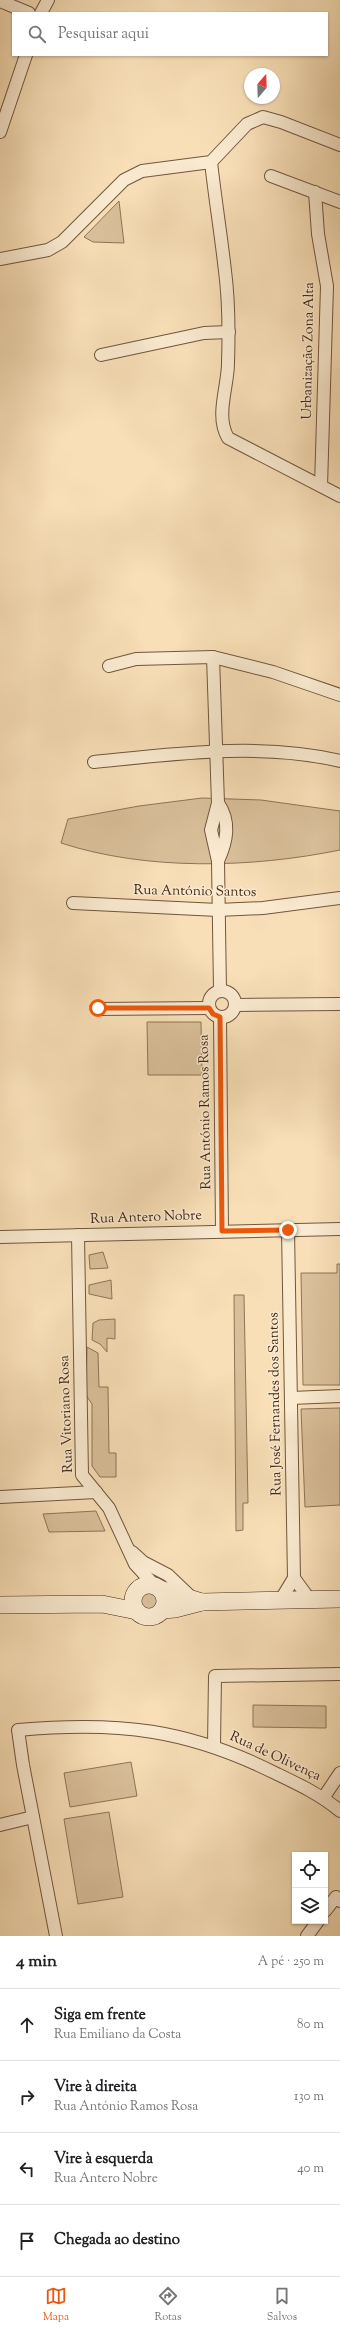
<!DOCTYPE html>
<html lang="pt">
<meta charset="utf-8">
<style>
:root{--surface:#fff;--page:#f2f2f2;--text:#202124;--muted:#757577;--line:#e0e0e0;--accent:#ea580c}
body{margin:0;font-family:"Sorts Mill Goudy",serif;background:var(--page);color:var(--text)}
.controls{position:absolute;right:12px;bottom:12px;display:grid;overflow:hidden;border-radius:0px;box-shadow:0 1px 3px #0004}
.controls button{width:36px;height:36px;display:grid;place-items:center;padding:0;border:0;border-bottom:1px solid var(--line);background:var(--surface);color:var(--text);font:20px sans-serif}
.compass{position:absolute;left:244px;top:68px;width:36px;height:36px;border-radius:50%;background:var(--surface);box-shadow:0 1px 3px #0004;rotate:19deg}
.stop{position:absolute;width:12px;height:12px;margin:-9px;border:3px solid #ea580c;border-radius:50%;background:#fff}
.stop.end{background:#ea580c;border-color:#fff;box-shadow:0 1px 4px #0008}
.list{margin:0;padding:0;list-style:none}
h2{display:flex;justify-content:space-between;align-items:center;height:52px;margin:0;padding:0 16px;font-size:17px}
h2 small{font-size:13px;font-weight:400;color:var(--muted)}
.list li{display:grid;grid-template-columns:26px 1fr auto;gap:12px;align-items:center;box-sizing:border-box;height:72px;padding:0 16px;border-top:1px solid var(--line)}
.list b{display:block;font-size:15px;white-space:nowrap}
.list p{margin:0;font-size:13px;white-space:nowrap;color:var(--muted)}
.list em{font-size:13px;font-style:normal;color:var(--muted)}
.icon{flex:none;width:22px;height:22px;fill:none;stroke:currentColor;stroke-width:2;stroke-linecap:round;stroke-linejoin:round}
.map{position:relative;flex:none;width:340px;height:1936px;overflow:hidden}
.search{position:absolute;background:var(--surface);box-shadow:0 1px 3px #0004;left:12px;right:12px;top:12px;height:44px;display:flex;align-items:center;gap:10px;box-sizing:border-box;padding:0 14px;border-radius:0px;color:var(--muted);font-size:15px}
.sheet{height:340px;background:var(--surface)}
nav{display:flex;justify-content:space-around;align-items:center;box-sizing:border-box;height:56px;border-top:1px solid var(--line);background:var(--surface);font-size:11px;color:var(--muted)}
nav a{display:grid;justify-items:center;gap:2px}
nav .on{color:var(--accent)}
.map>svg:first-child{display:block}
</style>
<div class="map">
<svg width="340" height="1936" viewBox="0 0 340 1936">
<rect width="100%" height="100%" fill="#f8dfb7"/>
<filter id="stains"><feTurbulence type="fractalNoise" baseFrequency=".005" numOctaves="4"/><feColorMatrix values="0 0 0 0 .2 0 0 0 0 .09 0 0 0 0 .02 0 0 0 .5 -.17"/></filter>
<radialGradient id="worn" r=".72"><stop offset=".6" stop-color="#630" stop-opacity="0"/><stop offset="1" stop-color="#630" stop-opacity=".3"/></radialGradient>
<g fill="#d9c09b" stroke="#8e7458">
<polygon points="119,201 124,243 93,242 84,237"/>
<path d="M202,798L261,800L340,811V850C252,868 147,871 61,843L68,819L139,806Z"/>
<polygon points="147,1022 201,1022 202,1075 148,1075"/>
<polygon points="103,1252 108,1268 90,1269 89,1255"/>
<polygon points="337,1264 340,1264 340,1385 303,1385 301,1273 337,1273"/>
<polygon points="111,1280 112,1299 89,1294 89,1285"/>
<polygon points="234,1295 244,1295 248,1503 243,1503 243,1530 236,1531"/>
<polygon points="115,1319 115,1339 107,1338 107,1352 100,1344 92,1340 93,1323 99,1320"/>
<polygon points="87,1347 98,1353 99,1387 108,1387 109,1453 116,1453 116,1477 100,1477 92,1466 92,1404 86,1395"/>
<polygon points="340,1408 340,1505 305,1507 301,1409"/>
<polygon points="96,1511 105,1531 49,1532 43,1514"/>
<circle cx="149" cy="1601" r="10"/>
<polygon points="253,1705 326,1706 326,1728 253,1727"/>
<polygon points="131,1762 137,1796 70,1807 64,1773"/>
<polygon points="109,1812 123,1897 78,1904 64,1819"/>
</g>
<g fill="none" stroke-linecap="round" stroke-linejoin="round">
<defs>
<g id="street">
<polyline points="0,1 29,13"/>
<polyline points="41,13 48,0"/>
<polyline points="0,132 26,55"/>
<path d="M211,162C215,198 221,235 225,271C229,301 229,332 228,363C228,387 215,416 228,438L340,496"/>
<polyline points="271,176 340,202"/>
<polyline points="315,192 318,234 327,286 321,486"/>
<polyline points="0,259 48,250 62,242 124,180 142,171 211,162 247,124 263,117 281,122 340,145"/>
<polyline points="101,355 204,333 229,332"/>
<polyline points="213,657 218,803 211,830 218,861 220,991"/>
<polyline points="109,666 136,659 213,657 273,672 340,695"/>
<path d="M94,762C173,754 262,742 340,761"/>
<path d="M218,803C231,822 227,841 218,861"/>
<polyline points="73,903 218,910 263,908 340,898"/>
<circle cx="222" cy="1004" r="13"/>
<polyline points="235,1005 340,1004"/>
<polyline points="98,1009 209,1008"/>
<polyline points="220,1017 222,1231"/>
<polyline points="288,1230 294,1578 310,1600"/>
<polyline points="78,1235 82,1475 109,1508 135,1564 155,1586"/>
<polyline points="0,1237 340,1229"/>
<polyline points="291,1398 340,1396"/>
<polyline points="0,1497 96,1492"/>
<polyline points="132,1552 143,1562 168,1575 190,1596"/>
<polyline points="280,1601 294,1578"/>
<polyline points="214,1745 215,1676 340,1674"/>
<polyline points="324,1797 340,1773"/>
<polyline points="0,1825 33,1817"/>
<polyline points="325,1911 336,1897 340,1901"/>
<path d="M56,1936L23,1765L18,1730C118,1721 188,1729 277,1774C300,1785 321,1795 340,1811"/>
<polyline points="307,1936 318,1921"/>
</g>
<g id="secondary">
<circle cx="149" cy="1601" r="16"/>
<polyline points="160,1589 202,1602"/>
<polyline points="0,1605 102,1604 137,1611"/>
<polyline points="162,1610 175,1609 202,1602 340,1599"/>
</g>
</defs>
<use href="#street" stroke="#70563e" stroke-width="14"/>
<use href="#secondary" stroke="#432815" stroke-width="18"/>
<use href="#street" stroke="#faead0" stroke-width="12"/>
<use href="#secondary" stroke="#faead0" stroke-width="17"/>
</g>
<g fill="none" stroke-linecap="round" stroke-linejoin="round">
<polyline stroke="#ea580c" stroke-width="5" points="98,1008 209,1008 213,1014 220,1017 222,1231 288,1230"/>
</g>
<g text-anchor="middle" dominant-baseline="central" stroke-width="3" stroke-linejoin="round" paint-order="stroke">
<g font-size="14" fill="#432815" stroke="#faead0">
<text transform="translate(309 351) rotate(-89)">Urbanização Zona Alta</text>
<text transform="translate(195 892) rotate(1)">Rua António Santos</text>
<text transform="translate(206 1112) rotate(-91)">Rua António Ramos Rosa</text>
<text transform="translate(146 1218) rotate(-2)">Rua Antero Nobre</text>
<text transform="translate(276 1404) rotate(-91)">Rua José Fernandes dos Santos</text>
<text transform="translate(67 1414) rotate(-92)">Rua Vitoriano Rosa</text>
<text transform="translate(275 1757) rotate(25)">Rua de Olivença</text>
</g>
</g>
<rect width="100%" height="100%" filter="url(#stains)"/>
<rect width="100%" height="100%" fill="url(#worn)"/>
</svg>
<div class="controls">
<button><svg class="icon" aria-label="locate" viewBox="0 0 24 24"><circle cx="12" cy="12" r="6"/><path d="M12 2v4M12 18v4M2 12h4M18 12h4"/></svg></button>
<button><svg class="icon" aria-label="layers" viewBox="0 0 24 24"><path d="M12 4l9 5-9 5-9-5zM3 14l9 5 9-5"/></svg></button>
</div>
<svg class="compass" viewBox="-18 -18 36 36"><path d="M0-13l5 13h-10z" fill="#e53935"/><path d="M0 13l5-13h-10z" fill="#757577"/></svg>
<div class="stop" style="left:98px;top:1008px"></div>
<div class="stop end" style="left:288px;top:1230px"></div>
<div class="search"><svg class="icon" aria-label="search" viewBox="0 0 24 24"><circle cx="10" cy="10" r="6"/><path d="M15 15l6 6"/></svg>Pesquisar aqui</div>
</div>
<section class="sheet">
<h2>4 min<small>A pé · 250 m</small></h2>
<ul class="list">
<li><svg class="icon" aria-label="ahead" viewBox="0 0 24 24"><path d="M12 20V5M6 11l6-6 6 6"/></svg><div><b>Siga em frente</b><p>Rua Emiliano da Costa</p></div><em>80 m</em></li>
<li><svg class="icon" aria-label="right" viewBox="0 0 24 24"><path d="M7 20v-9h11M14 6l5 5-5 5"/></svg><div><b>Vire à direita</b><p>Rua António Ramos Rosa</p></div><em>130 m</em></li>
<li><svg class="icon" aria-label="left" viewBox="0 0 24 24"><path d="M17 20v-9H6M10 6l-5 5 5 5"/></svg><div><b>Vire à esquerda</b><p>Rua Antero Nobre</p></div><em>40 m</em></li>
<li><svg class="icon" aria-label="arrive" viewBox="0 0 24 24"><path d="M6 21V4h12l-3 4 3 4H6"/></svg><div><b>Chegada ao destino</b></div></li>
</ul>
</section>
<nav>
<a class="on"><svg class="icon" aria-label="map" viewBox="0 0 24 24"><path d="M3 6l6-2 6 2 6-2v14l-6 2-6-2-6 2zM9 4v14M15 6v14"/></svg>Mapa</a>
<a><svg class="icon" aria-label="directions" viewBox="0 0 24 24"><path d="M12 3l9 9-9 9-9-9zM9 14v-3h6M13 9l2 2-2 2"/></svg>Rotas</a>
<a><svg class="icon" aria-label="saved" viewBox="0 0 24 24"><path d="M7 4h10v16l-5-4-5 4z"/></svg>Salvos</a>
</nav>
